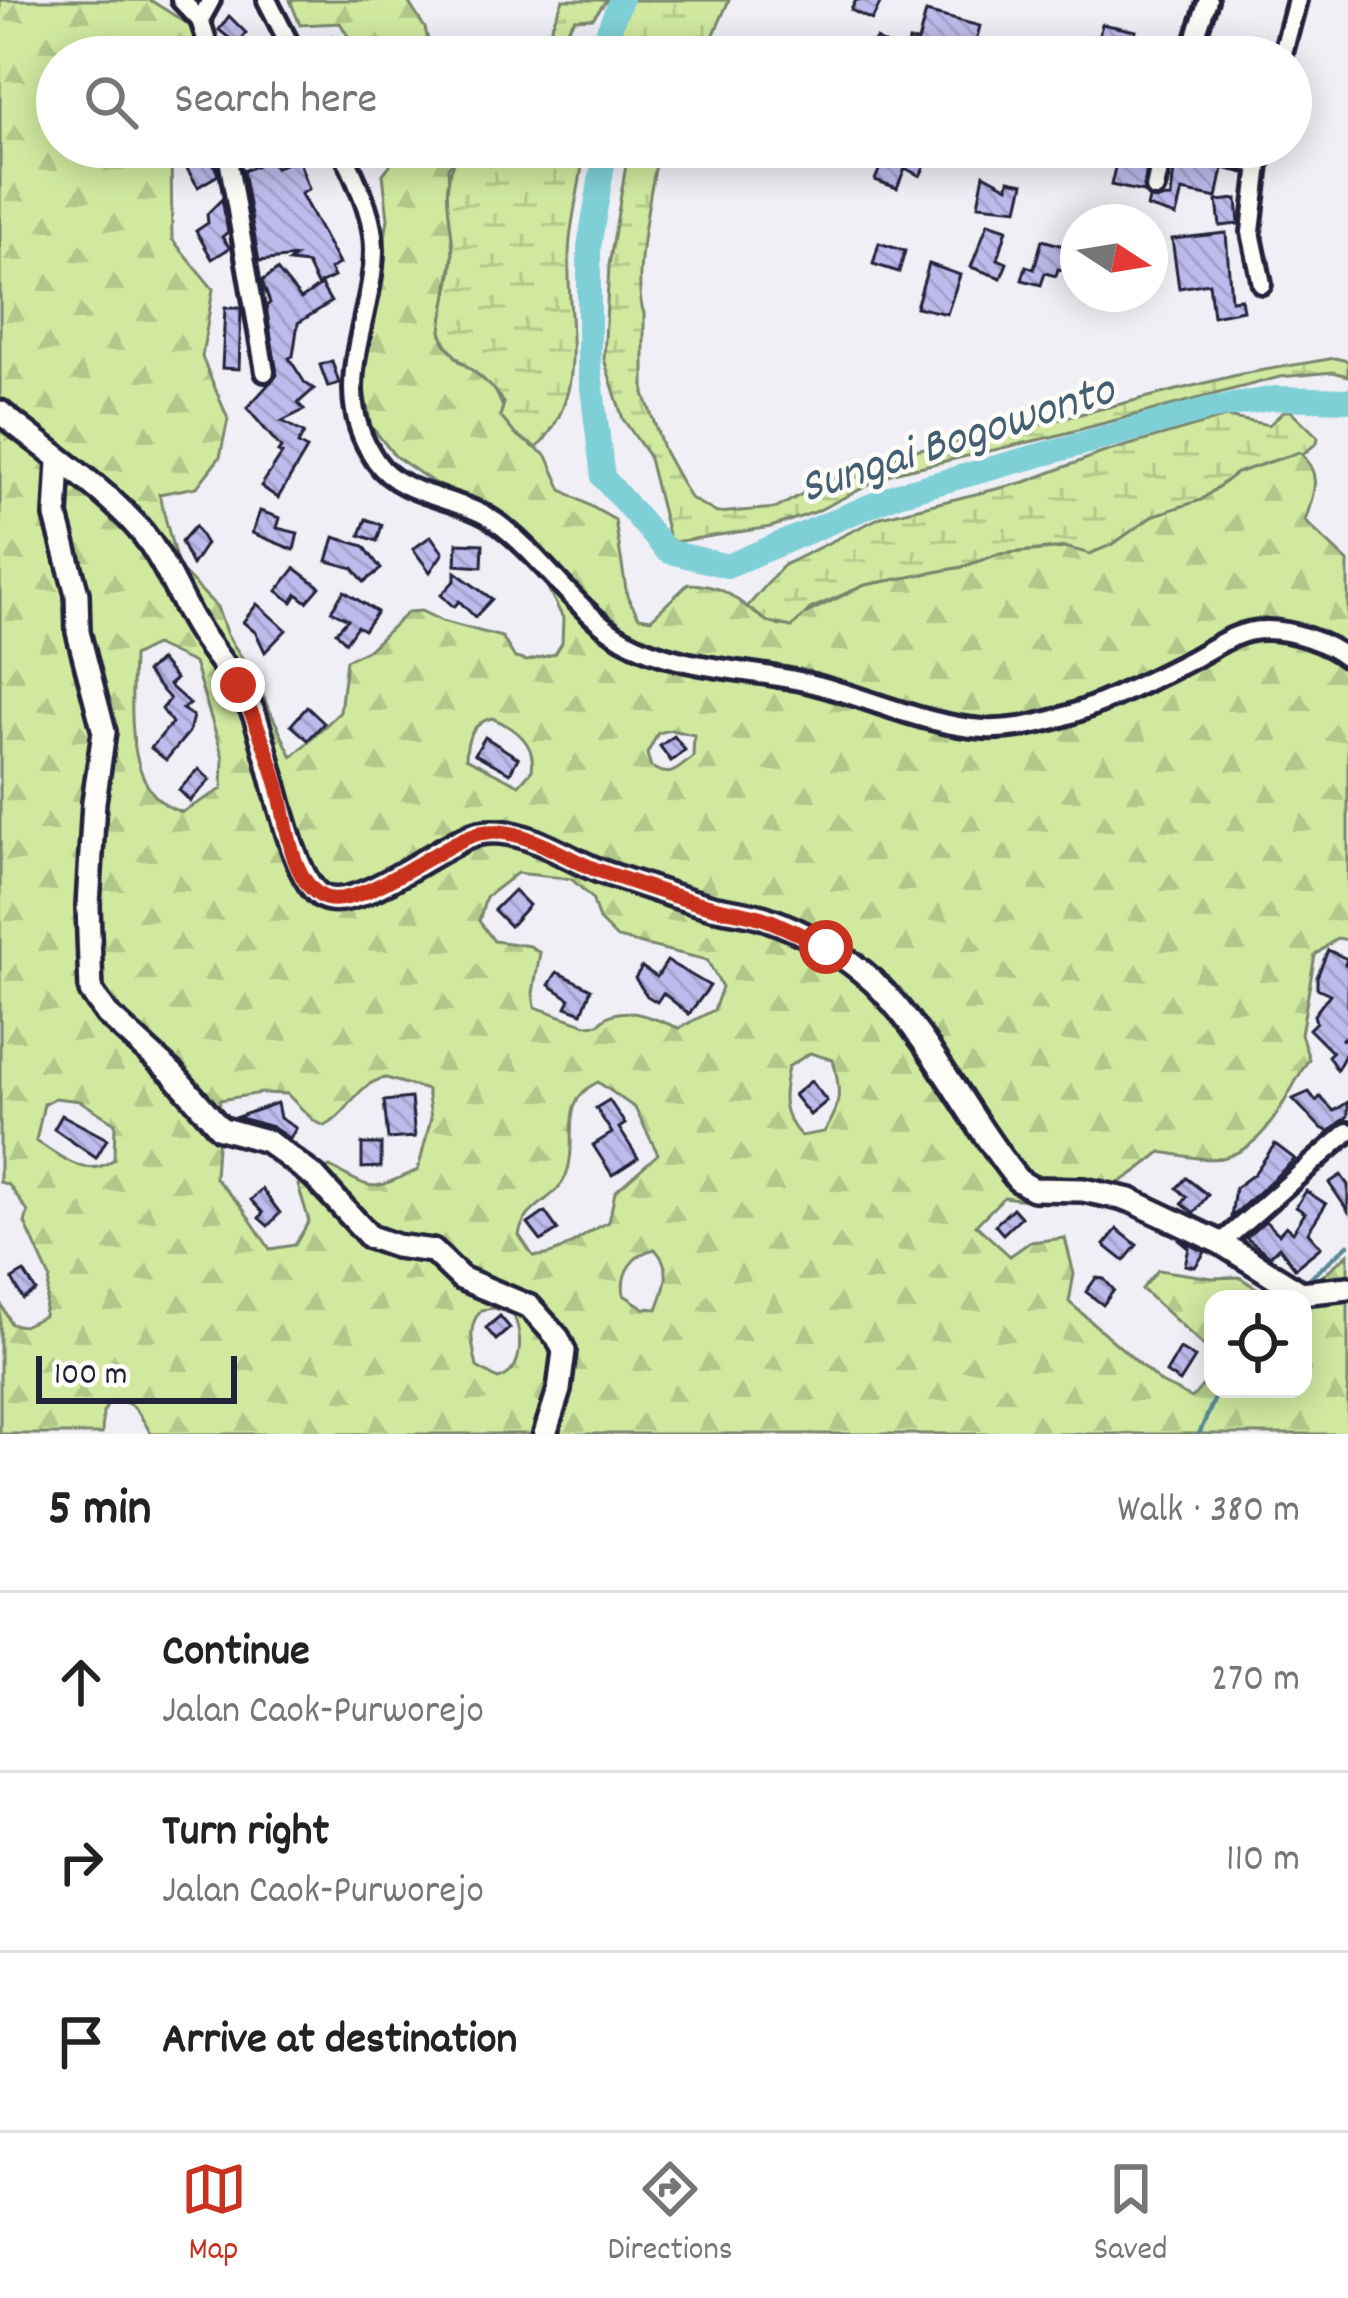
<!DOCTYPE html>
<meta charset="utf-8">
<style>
:root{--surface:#fff;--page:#f2f2f2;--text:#222;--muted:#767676;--line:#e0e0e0;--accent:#c8321e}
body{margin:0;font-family:Dekko,sans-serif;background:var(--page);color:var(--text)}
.controls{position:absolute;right:36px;bottom:36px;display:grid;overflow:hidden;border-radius:24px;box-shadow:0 6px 30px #0003}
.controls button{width:108px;height:108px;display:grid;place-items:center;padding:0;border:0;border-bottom:3px solid var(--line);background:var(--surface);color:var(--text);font:60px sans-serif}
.compass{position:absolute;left:1060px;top:204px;width:108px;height:108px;border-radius:50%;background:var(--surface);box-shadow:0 6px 30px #0003;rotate:102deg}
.scale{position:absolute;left:36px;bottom:30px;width:201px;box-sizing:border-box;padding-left:12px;border:6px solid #22223b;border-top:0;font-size:33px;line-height:42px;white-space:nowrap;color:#22223b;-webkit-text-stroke:9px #fdfcf7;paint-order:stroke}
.stop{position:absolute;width:36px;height:36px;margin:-27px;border:9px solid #c8321e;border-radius:50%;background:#fff}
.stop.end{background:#c8321e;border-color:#fff;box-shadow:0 3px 12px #0008}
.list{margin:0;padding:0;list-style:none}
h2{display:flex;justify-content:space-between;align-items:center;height:156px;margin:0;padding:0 48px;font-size:51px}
h2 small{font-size:39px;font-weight:400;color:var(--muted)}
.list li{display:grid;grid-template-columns:78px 1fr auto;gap:36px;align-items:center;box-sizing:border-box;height:180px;padding:0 48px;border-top:3px solid var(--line)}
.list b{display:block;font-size:45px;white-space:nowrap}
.list p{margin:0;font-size:39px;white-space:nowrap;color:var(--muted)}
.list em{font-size:39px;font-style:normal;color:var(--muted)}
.icon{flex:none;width:66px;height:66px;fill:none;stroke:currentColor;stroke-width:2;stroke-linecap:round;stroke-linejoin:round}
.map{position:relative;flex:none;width:1348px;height:1434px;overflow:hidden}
.search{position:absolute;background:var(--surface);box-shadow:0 6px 30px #0003;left:36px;right:36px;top:36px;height:132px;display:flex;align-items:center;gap:30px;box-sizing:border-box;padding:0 42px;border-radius:66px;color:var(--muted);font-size:45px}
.sheet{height:696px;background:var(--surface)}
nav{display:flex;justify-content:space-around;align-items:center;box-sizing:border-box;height:168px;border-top:3px solid var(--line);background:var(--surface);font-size:33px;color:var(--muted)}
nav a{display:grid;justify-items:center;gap:6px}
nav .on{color:var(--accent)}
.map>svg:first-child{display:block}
</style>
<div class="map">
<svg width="1348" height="1434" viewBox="0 0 1348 1434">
<defs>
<pattern id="forest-firs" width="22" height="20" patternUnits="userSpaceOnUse" patternTransform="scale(3)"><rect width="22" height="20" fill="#d0e99f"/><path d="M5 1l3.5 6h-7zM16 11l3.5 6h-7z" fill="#b2c88a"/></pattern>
<pattern id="wetland-marsh" width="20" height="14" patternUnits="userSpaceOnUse" patternTransform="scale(3)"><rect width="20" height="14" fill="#d0e99f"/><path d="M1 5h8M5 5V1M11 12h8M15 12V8" fill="none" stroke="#b2c88a"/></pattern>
<pattern id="building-back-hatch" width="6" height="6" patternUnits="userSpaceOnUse" patternTransform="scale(3)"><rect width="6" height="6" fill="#bebaeb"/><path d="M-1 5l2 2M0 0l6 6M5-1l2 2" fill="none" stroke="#a3a0ca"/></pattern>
</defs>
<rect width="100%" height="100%" fill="#f0eff5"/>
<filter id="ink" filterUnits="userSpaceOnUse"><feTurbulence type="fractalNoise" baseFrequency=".00833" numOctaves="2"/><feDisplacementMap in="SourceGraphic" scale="24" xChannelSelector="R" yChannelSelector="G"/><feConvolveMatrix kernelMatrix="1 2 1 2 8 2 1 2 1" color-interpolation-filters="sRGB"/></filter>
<g filter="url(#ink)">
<g fill="url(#forest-firs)" stroke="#79866d" stroke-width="3" fill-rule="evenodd">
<path d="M0,0H150L191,26L202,57H57V147H171L172,239L213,289L202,357L228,419L220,457L197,487L159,494L178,567L217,607L227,635L252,673L292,757L340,712L346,660L368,650L408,612L421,611L442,621L502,637L515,658L527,661L555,654L562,643L563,618L524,541L485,504L434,483L395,456L371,426L362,380L388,219L383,174L390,165V147H463L448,168L453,255L441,331L444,342L459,361L492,383L515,434L547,456L562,490L615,520L627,596L639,617L651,619L688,584C739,585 738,611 780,626L865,585L962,567L998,554L1113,544L1154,515L1201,500L1236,473L1300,452C1323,475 1314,493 1305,521L1348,562V940L1337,938L1315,955L1301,1034L1309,1059C1286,1093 1272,1141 1229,1156C1209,1163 1181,1155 1161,1152C1107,1197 1075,1209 1004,1197L976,1225L1010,1256L1030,1242L1065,1238L1074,1274L1069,1302L1161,1383L1192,1398L1213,1373V1389H1303V1299H1295L1348,1254V1434H151C140,1415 134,1397 109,1402L103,1413L102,1434H0V1302L11,1324L23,1326L44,1316L50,1278L25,1223L28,1212L9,1185L0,1182ZM155,645L194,663L223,757L222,789L182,812C122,796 132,705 133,656ZM492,718C515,728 536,742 532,770L519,785L466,758C466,739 473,723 492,718ZM671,730L694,735L693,757C676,770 672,779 651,767L647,754L658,733ZM517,873L571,879L592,898L599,920L617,938L707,960L722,987L714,1010L679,1028C654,1019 620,1000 599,1024L586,1025L535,1007L533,993L540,953L530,946L494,941L479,921L486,897ZM810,1053L833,1060C841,1090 842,1106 824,1132L801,1136C780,1113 782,1097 788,1067ZM386,1078L427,1090L431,1118L418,1170C366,1192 378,1191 330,1167L298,1185L309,1221L295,1245L270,1249L241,1206L215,1178L220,1100L261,1093L287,1094L314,1121L325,1126C351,1113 355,1083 386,1078ZM598,1082L635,1108L658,1154L615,1192L609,1222C584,1232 561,1258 533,1256L519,1235C524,1206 555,1201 566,1176C580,1140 556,1102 598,1082ZM55,1098L80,1101L115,1123L114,1159C87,1181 61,1156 36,1141L44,1104ZM655,1249C673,1269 666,1286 657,1309L644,1308L624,1295C620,1272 633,1254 655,1249ZM494,1308L513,1314C523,1336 524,1372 498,1379L477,1367C473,1346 466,1327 481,1310Z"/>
<polygon points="290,0 407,0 425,28 432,57 361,57 340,23 300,25"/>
<polygon points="1158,1270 1213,1278 1239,1277 1273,1299 1213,1299 1213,1354 1142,1289"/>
</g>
<g fill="url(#wetland-marsh)" stroke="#79866d" stroke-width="3">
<polygon points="563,0 607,0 593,18 575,19 555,45 557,57 538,57"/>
<polygon points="630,0 729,0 704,57 611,57"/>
<path d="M463,147H584C582,179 573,209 570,240C562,312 595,387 537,448L515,434L500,416L504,404C486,371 450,365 441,331C443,306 452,281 453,256C453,212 435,187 463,147Z"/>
<path d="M629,147H660C652,181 631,284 644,313V393L664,451L690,498L717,513L777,508L825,481L915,450L1008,432L1241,374L1335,358L1348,361V376L1333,372L1280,377L1055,436L893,473L815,512L771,527L674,542L669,538L648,455L623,419L604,359L609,266Z"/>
<polygon points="1284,411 1291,411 1318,437 1317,443 1303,454 1299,452 1236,473 1201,500 1154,515 1113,544 1090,554 1065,547 999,554 962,567 865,585 810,609 792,627 768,622 747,607 784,565 881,517 1025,482 1102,453 1226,417 1269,425"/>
</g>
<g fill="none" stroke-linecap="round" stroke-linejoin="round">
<g stroke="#5a8a98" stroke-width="4.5">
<polyline points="1303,1284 1348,1245"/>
<polyline points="1199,1434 1219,1389"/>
</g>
<g stroke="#7fd0d6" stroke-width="24">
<polyline points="597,57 621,0"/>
<polyline points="606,147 589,247 589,364 603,477 667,551 727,566 898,494 1208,409 1275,398 1348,400"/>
</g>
</g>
<g fill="url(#building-back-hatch)" stroke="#22223b" stroke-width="3">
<polygon points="856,0 882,0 872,20 851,10"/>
<polygon points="926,12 980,26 972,57 865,57 876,39 906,57 909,41 918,42"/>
<polygon points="229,16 246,33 238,45 219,30"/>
<polygon points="1102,24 1136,31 1132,49 1110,43 1106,57 1094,57"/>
<polygon points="332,36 339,57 323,57 314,44"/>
<polygon points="882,147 908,147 929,158 920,176 905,168 897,188 875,180 884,158 878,155"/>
<polygon points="1099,147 1151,148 1143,192 1111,185 1117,159"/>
<polygon points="270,152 275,168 298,158 309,189 301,194 339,264 330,269 334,277 317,285 307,264 289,262 295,257 259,261 243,171 256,166 253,158"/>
<polygon points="210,153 218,175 198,187 186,167"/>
<polygon points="1175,158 1223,169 1217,198 1182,191 1176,216 1147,207 1149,199 1171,198"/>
<polygon points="984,174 1008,187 1009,180 1024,183 1018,209 978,205"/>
<polygon points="222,199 228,232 222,237 230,248 212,259 196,231 208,223 207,214"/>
<polygon points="1237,199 1239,224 1220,226 1217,201"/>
<polygon points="988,223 1007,229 998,259 1007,263 1001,278 971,267"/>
<polygon points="1226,233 1231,300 1241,299 1243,310 1213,316 1209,283 1179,288 1172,239"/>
<polygon points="1042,240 1071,248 1065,271 1058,269 1056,276 1045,273 1041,285 1022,280 1026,266 1034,269"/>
<polygon points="879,243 905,251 899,272 873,264"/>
<polygon points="929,264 960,275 947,314 916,307"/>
<polygon points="277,270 301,299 321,285 331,302 298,323 293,356 289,358 305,383 314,389 298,403 304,410 282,421 304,433 298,444 307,449 278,498 261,486 282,454 278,452 281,448 247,408 277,375 266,306 270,303 262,281"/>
<polygon points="225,308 241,308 239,369 222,368"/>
<polygon points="332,361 339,383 328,387 320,365"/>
<polygon points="260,511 280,518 277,528 298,533 294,550 252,533"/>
<polygon points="366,519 382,525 377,541 360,535"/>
<polygon points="195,526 206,544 192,565 181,542"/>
<polygon points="431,536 443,553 430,572 413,549"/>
<polygon points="334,537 364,546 381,569 364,582 353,568 327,561"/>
<polygon points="457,543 483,544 482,567 456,565"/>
<polygon points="295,568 320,587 307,602 297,594 292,602 277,591"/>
<polygon points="455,572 492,599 475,617 459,601 454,607 441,595 455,580"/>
<polygon points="344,591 377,612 364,630 357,626 346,642 336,632 348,619 331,611"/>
<polygon points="257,604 286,630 265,652 256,633 243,622"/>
<polygon points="160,660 176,679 169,685 190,704 182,709 193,716 189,732 166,760 151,748 172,723 162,709 170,699 146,672"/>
<polygon points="307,707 324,723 308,740 291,725"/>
<polygon points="674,736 685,750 671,761 660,746"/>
<polygon points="485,737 518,758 510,773 475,754"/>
<polygon points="199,769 210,780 190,801 179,790"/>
<polygon points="514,890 529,905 510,926 494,910"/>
<polygon points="1328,950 1347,959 1345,964 1348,966 1348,1034 1341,1040 1348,1037 1348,1049 1337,1070 1328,1056 1332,1052 1309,1029 1316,1022 1314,1015 1330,994 1317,988 1317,977"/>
<polygon points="667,961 710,986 689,1014 663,993 657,1002 647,996 635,978 642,967 657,977"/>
<polygon points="557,972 591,989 582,1013 566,1007 570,999 549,985"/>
<polygon points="811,1081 827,1101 810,1115 794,1095"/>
<polygon points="1309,1092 1316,1101 1320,1097 1334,1111 1348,1102 1348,1116 1329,1132 1320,1127 1293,1099"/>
<polygon points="411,1098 415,1137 388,1139 384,1101"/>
<polygon points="609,1100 625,1124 619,1128 638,1158 612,1175 593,1145 612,1133 596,1108"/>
<polygon points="277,1103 280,1118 296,1128 290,1139 272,1127 237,1117"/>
<polygon points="62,1115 107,1139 96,1158 54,1129"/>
<polygon points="362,1144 381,1144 381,1167 362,1168"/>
<polygon points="1275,1144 1295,1159 1231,1217 1235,1188 1254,1174"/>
<polygon points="1341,1175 1348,1185 1348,1211 1329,1183"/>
<polygon points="1186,1178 1208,1195 1194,1213 1182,1204 1187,1197 1177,1188"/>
<polygon points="262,1189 280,1213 268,1226 259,1218 263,1213 251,1200"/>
<polygon points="1306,1191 1326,1204 1308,1232 1321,1247 1295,1268 1279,1247 1270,1256 1246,1238 1265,1221 1279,1234 1286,1226 1293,1232 1305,1213 1296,1207"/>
<polygon points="1013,1208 1021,1217 1003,1234 995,1225"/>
<polygon points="545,1212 558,1230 541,1241 528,1224"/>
<polygon points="1117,1229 1137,1245 1124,1261 1104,1245"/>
<polygon points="1178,1239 1205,1252 1195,1267 1185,1265 1189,1248"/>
<polygon points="24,1272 36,1291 23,1299 12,1279"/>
<polygon points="1096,1278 1104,1279 1114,1290 1103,1305 1086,1292"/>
<polygon points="500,1316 510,1328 496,1340 486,1328"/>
<polygon points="1180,1349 1195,1358 1180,1382 1166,1373"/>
</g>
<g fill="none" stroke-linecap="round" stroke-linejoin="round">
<defs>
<g id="street">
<polyline points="181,0 200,20"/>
<polyline points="211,0 200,20 212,57"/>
<polyline points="267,0 296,57"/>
<polyline points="1189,57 1208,0"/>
<polyline points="1282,57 1297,0"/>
<polyline points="226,147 265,372"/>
<path d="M341,147C355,180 374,213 374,250C373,323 326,390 376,461C401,498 462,497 496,522C541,554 576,612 623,639C681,672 754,668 817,685C871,699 928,726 984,729C1052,732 1129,691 1189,661C1212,649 1236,630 1263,630C1290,629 1327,642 1348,659"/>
<polyline points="1183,147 1257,164"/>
<polyline points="1261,147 1251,232 1262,284"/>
<polyline points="1155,188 1164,147"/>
<polyline points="1221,1243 1348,1132"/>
</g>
<g id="secondary">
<path d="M0,412C44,449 118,497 150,543C169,570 181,603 199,631C217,659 240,682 254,714C270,752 290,882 323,897C359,914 444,840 480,833C525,825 567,861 608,874C642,885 677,898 712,907C729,911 748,912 765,918C803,931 844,954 874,982C932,1039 967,1118 1018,1180L1033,1189L1083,1190L1130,1200L1221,1243L1301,1293L1348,1288"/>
<polyline points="59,461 56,516 77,594 78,632 104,732 94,802 88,906 91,991 107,1014 173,1074 220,1128 267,1141 315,1177 370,1237 396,1246 433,1251 461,1278 530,1307 558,1338 564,1351 559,1390 545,1434"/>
</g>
</defs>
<use href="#street" stroke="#22223b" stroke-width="26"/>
<use href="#secondary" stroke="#22223b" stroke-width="30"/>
<use href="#street" stroke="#fdfcf7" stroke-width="16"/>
<use href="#secondary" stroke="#fdfcf7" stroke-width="21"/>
</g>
</g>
<g fill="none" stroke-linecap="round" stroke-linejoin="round" filter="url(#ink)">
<path stroke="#c8321e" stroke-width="15" d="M238,685C255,717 268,752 278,787C287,820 289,877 321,896C354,916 445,840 480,833C523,825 562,858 600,871C638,884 676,898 714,907C732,912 751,913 768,920C788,928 807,938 826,947"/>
</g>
<g text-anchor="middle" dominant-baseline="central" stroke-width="9" stroke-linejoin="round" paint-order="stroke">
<g font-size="48" font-style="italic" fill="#435f71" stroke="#fdfcf7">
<text transform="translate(958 442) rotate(-18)">Sungai Bogowonto</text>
</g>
</g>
</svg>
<div class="controls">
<button><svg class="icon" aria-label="locate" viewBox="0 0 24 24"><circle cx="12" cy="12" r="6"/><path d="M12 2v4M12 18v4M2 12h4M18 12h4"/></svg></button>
</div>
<svg class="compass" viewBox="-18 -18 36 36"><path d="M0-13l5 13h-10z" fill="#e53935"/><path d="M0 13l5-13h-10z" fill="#767676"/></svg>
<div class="scale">100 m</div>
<div class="stop" style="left:826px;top:947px"></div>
<div class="stop end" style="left:238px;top:685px"></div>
<div class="search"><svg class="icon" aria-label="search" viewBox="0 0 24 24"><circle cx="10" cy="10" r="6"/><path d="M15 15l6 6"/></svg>Search here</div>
</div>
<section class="sheet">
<h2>5 min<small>Walk · 380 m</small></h2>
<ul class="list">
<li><svg class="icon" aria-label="ahead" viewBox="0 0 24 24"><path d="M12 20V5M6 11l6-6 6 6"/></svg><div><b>Continue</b><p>Jalan Caok-Purworejo</p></div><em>270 m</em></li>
<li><svg class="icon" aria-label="right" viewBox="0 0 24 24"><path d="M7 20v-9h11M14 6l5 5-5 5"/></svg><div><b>Turn right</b><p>Jalan Caok-Purworejo</p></div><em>110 m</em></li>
<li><svg class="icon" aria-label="arrive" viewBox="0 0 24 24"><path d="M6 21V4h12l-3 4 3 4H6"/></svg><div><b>Arrive at destination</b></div></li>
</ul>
</section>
<nav>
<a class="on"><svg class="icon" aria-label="map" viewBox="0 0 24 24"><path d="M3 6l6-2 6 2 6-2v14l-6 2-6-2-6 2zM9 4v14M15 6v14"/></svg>Map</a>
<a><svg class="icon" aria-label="directions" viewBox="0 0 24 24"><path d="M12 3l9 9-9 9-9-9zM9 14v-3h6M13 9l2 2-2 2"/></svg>Directions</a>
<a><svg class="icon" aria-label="saved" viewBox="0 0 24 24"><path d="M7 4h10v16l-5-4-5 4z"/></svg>Saved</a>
</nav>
